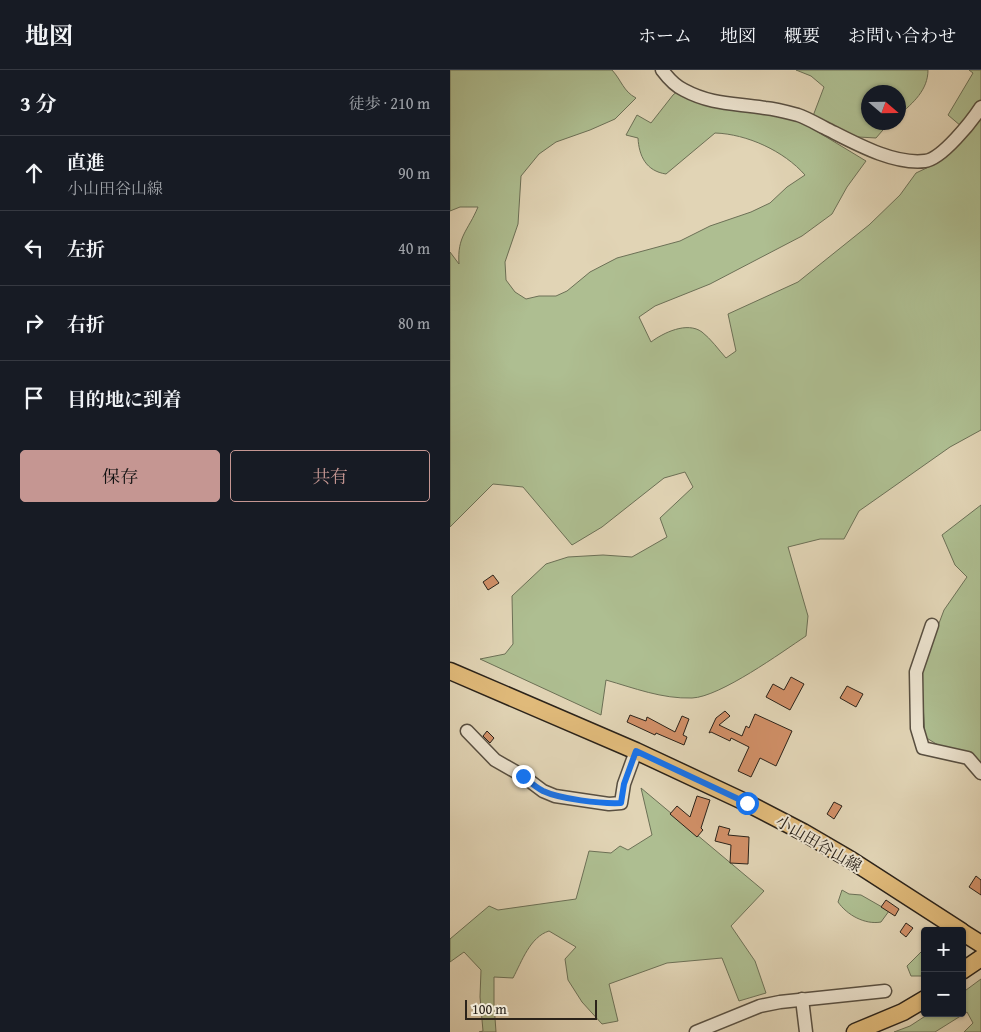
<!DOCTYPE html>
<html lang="ja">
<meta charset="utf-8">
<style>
:root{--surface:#171b24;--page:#242831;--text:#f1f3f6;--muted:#9ea1a6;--line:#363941;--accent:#c59692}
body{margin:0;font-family:"Gentium Book Plus","Noto Serif JP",serif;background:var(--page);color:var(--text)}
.controls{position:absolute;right:15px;bottom:15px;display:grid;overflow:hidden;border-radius:5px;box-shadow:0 1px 4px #0004}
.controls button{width:45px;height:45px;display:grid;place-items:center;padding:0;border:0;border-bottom:1px solid var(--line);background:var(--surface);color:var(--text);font:25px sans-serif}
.compass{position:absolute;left:411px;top:15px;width:45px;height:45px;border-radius:50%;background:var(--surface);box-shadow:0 1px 4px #0004;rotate:110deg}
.scale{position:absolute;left:15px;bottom:12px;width:132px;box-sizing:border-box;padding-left:5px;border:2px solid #2b231a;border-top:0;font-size:14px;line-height:18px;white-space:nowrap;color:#2b231a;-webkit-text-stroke:4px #ece3cf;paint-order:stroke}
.stop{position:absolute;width:15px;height:15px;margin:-11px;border:4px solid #1a73e8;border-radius:50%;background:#fff}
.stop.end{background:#1a73e8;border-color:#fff;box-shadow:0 1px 5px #0008}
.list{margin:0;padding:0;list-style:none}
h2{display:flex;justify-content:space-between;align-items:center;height:65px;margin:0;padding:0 20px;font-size:21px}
h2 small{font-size:16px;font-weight:400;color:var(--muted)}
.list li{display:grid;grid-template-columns:32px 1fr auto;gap:15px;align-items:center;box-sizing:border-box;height:75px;padding:0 20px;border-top:1px solid var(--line)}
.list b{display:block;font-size:19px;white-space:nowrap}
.list p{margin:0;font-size:16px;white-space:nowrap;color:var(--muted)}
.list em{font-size:16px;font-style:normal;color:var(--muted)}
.actions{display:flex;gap:10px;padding:15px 20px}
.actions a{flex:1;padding:11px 0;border:1px solid var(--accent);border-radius:5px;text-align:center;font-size:18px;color:var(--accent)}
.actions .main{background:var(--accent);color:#111}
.icon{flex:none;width:28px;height:28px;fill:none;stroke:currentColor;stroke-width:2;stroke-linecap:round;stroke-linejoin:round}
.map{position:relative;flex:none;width:531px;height:962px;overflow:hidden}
header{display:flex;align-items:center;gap:30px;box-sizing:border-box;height:70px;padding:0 25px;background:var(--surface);border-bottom:1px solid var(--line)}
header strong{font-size:24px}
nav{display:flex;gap:28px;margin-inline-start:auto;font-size:18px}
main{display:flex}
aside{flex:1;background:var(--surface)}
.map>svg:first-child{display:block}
</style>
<header>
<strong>地図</strong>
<nav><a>ホーム</a><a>地図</a><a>概要</a><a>お問い合わせ</a></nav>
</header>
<main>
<aside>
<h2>3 分<small>徒歩 · 210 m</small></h2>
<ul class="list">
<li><svg class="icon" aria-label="ahead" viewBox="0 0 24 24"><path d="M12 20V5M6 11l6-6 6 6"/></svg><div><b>直進</b><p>小山田谷山線</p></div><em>90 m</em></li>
<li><svg class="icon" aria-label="left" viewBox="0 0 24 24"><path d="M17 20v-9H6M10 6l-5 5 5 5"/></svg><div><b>左折</b></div><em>40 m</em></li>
<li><svg class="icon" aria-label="right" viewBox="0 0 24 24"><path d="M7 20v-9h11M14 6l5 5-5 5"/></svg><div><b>右折</b></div><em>80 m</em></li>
<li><svg class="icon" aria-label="arrive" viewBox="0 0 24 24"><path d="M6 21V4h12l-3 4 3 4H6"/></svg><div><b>目的地に到着</b></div></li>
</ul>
<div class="actions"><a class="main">保存</a><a>共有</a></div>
</aside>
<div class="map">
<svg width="531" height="962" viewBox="0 0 531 962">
<rect width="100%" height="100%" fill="#e1d4b5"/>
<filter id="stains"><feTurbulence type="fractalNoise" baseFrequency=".004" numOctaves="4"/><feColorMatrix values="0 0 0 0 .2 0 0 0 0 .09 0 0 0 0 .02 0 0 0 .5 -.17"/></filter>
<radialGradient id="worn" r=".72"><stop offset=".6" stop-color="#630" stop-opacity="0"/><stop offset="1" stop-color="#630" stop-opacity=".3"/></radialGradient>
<g fill="#aebe91" stroke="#6c7056">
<path d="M0,0H162C172,11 173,21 186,28L165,49L140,60L106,72L89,84L71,106L68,154L55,192L56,210L65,222L76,229L89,226H106L117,221L140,202L167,188L230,171L260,156L301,142L320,133L337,117L355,105C334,81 297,64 265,63L216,104C196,101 189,86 188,68L176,65L187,45L201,53L223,25L229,20L344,49L358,56L416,91L397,117L382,144L352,166L260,214L205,236L189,247L201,272C213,263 237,251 252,262C261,269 268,279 276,288L286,281L278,244L348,212L419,155L450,125L466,103L485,94L518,62L498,45L523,3L519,0H531V360L500,377L409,441L394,469H370L338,477L358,546L356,566C332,582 270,627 242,628C212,629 184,618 156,610L151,645L30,589L55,584L63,574L62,526L96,494L118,487L153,485L182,487L217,467L210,448L243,417L235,402L214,408L152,457L122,475L73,417L43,414L0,457V182L9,194C7,166 18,161 28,137H10L0,141Z"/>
<path d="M346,0H478C478,20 463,33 449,45L448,22H418V52L439,53L426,68L391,66L363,46L374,17L361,6Z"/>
<polygon points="531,435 531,692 523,684 488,675 475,667 471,601 494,540 517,507 505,495 492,465"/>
<path d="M191,718L314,821L281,856L305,891L316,923L289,931L272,888L217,893L159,914L168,951L152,954L132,932L118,910L115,889L126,877L99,861C80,867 72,891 63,908L44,907V934L46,962H29L33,961L30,927L31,900L14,882L0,892V869L39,836L48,840L126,829L139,781L161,783L170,776L178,780L202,765Z"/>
<path d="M392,820L399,824L411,825L439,841L431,852C415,855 397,845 388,832Z"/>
<polygon points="471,882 475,883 475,906 461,906 457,896"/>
<polygon points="531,909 531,962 514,962 523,953 517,942 485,962 444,962 460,956 480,943 512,943 512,923"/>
</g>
<g fill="#d19068" stroke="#2b231a">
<polygon points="43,505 49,513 38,520 33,512"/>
<polygon points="341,607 354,614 340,640 316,627 323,614 334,620"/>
<polygon points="397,616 413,624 406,637 390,628"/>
<polygon points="275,641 280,646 269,655 292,666 296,656 299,658 305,644 342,661 326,696 310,688 301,707 288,701 299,677 281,668 280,671 261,662 259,663 266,648"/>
<polygon points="180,645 196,651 197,647 225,662 232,646 239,649 233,665 237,667 234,675 206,663 205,665 177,652"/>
<polygon points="37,661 44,668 40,673 33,666"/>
<polygon points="247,726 260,730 251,758 253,760 247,767 220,744 227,736 240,747"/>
<polygon points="384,732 392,736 384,749 377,744"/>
<polygon points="269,756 280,759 278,765 299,767 298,794 280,793 281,775 265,771"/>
<polygon points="526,806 531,810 531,825 519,817"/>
<polygon points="436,830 449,839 445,846 431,837"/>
<polygon points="456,853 463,858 456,867 450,862"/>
</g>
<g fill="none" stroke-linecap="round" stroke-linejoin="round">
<defs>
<g id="minor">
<path d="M212,0C218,8 225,16 234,20C262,35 285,33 315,38C326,39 337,42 348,45C357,48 367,54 375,58C403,72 443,95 475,91C492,89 522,51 531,37"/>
<polyline points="482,555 466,602 467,658 473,678 518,688 531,703"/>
<polyline points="17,661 45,690 73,706 93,721 105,726 159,734 171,733 174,714 186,681"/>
<polyline points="352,929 356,962"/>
<polyline points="246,962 310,936 330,932 435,921"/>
</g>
<g id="major">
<polyline points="0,601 186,681 297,733 353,762 401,790 511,861"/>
<polyline points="512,862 531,874"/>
<polyline points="512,901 531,888"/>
<polyline points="405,962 453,942 475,929"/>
</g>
</defs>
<use href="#minor" stroke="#584f41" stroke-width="15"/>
<use href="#major" stroke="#2b231a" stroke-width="19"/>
<use href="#minor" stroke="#ece3cf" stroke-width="12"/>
<use href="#major" stroke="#e0ba7a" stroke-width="16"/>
</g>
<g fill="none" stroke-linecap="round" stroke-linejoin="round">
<path stroke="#1a73e8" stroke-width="6" d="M73,706C79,711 85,717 93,721C110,729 151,734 171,733L174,714L186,681L297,733"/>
</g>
<g text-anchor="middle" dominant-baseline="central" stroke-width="4" stroke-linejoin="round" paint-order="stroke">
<g font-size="16" fill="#2b231a" stroke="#ece3cf">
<text transform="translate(369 773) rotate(30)">小山田谷山線</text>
</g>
</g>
<rect width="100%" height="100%" filter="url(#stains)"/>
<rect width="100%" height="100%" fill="url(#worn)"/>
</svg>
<div class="controls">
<button>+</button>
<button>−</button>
</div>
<svg class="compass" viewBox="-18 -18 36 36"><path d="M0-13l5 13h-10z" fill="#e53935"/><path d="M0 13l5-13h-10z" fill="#9ea1a6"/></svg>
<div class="scale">100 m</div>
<div class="stop" style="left:297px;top:733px"></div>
<div class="stop end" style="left:73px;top:706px"></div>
</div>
</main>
